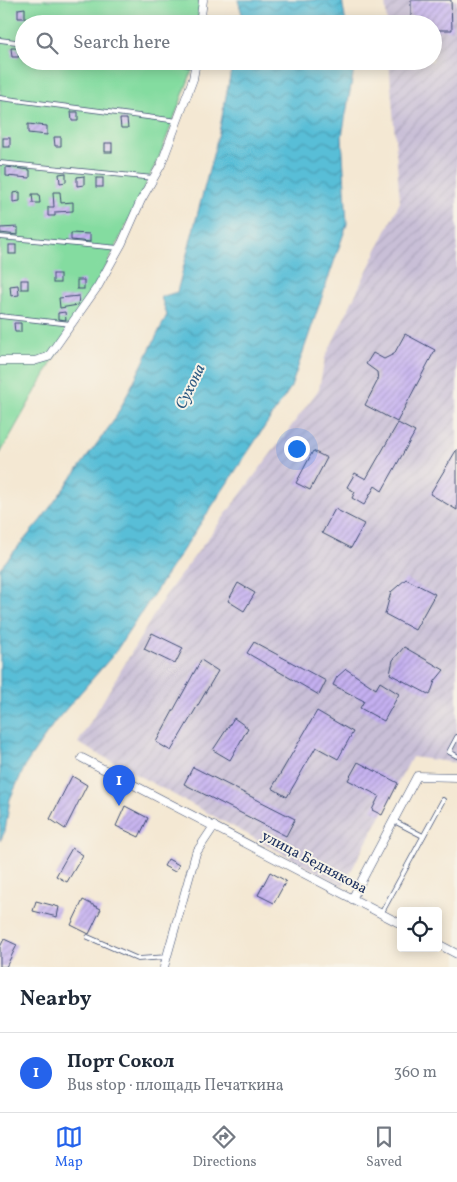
<!DOCTYPE html>
<meta charset="utf-8">
<style>
:root{--surface:#fff;--page:#f2f2f3;--text:#1f2937;--muted:#747a83;--line:#e0e1e3;--accent:#2563eb}
body{margin:0;font-family:Vollkorn,serif;background:var(--page);color:var(--text)}
.controls{position:absolute;right:15px;bottom:15px;display:grid;overflow:hidden;border-radius:5px;box-shadow:0 2px 12px #0003}
.controls button{width:45px;height:45px;display:grid;place-items:center;padding:0;border:0;border-bottom:1px solid var(--line);background:var(--surface);color:var(--text);font:25px sans-serif}
.you{position:absolute;left:296px;top:448px;width:18px;height:18px;margin:-12px;border:4px solid #fff;border-radius:50%;background:#1a73e8;box-shadow:0 0 0 8px #1a73e833}
.badge{display:grid;place-items:center;width:32px;height:32px;border-radius:50%;background:var(--accent);color:#fff;font-size:16px;font-weight:700}
.pin{position:absolute;translate:-50% -41px;filter:drop-shadow(0 1px 2px #0008)}
.pin::after{content:'';position:absolute;top:26px;width:18px;height:15px;background:inherit;clip-path:polygon(0 0,100% 0,50% 100%)}
.list{margin:0;padding:0;list-style:none}
h2{display:flex;justify-content:space-between;align-items:center;height:65px;margin:0;padding:0 20px;font-size:21px}
h2 small{font-size:16px;font-weight:400;color:var(--muted)}
.list li{display:grid;grid-template-columns:32px 1fr auto;gap:15px;align-items:center;box-sizing:border-box;height:80px;padding:0 20px;border-top:1px solid var(--line)}
.list b{display:block;font-size:19px;white-space:nowrap}
.list p{margin:0;font-size:16px;white-space:nowrap;color:var(--muted)}
.list em{font-size:16px;font-style:normal;color:var(--muted)}
.icon{flex:none;width:28px;height:28px;fill:none;stroke:currentColor;stroke-width:2;stroke-linecap:round;stroke-linejoin:round}
.map{position:relative;flex:none;width:457px;height:967px;overflow:hidden}
.search{position:absolute;background:var(--surface);box-shadow:0 2px 12px #0003;left:15px;right:15px;top:15px;height:55px;display:flex;align-items:center;gap:12px;box-sizing:border-box;padding:0 18px;border-radius:28px;color:var(--muted);font-size:19px}
.sheet{height:145px;background:var(--surface)}
nav{display:flex;justify-content:space-around;align-items:center;box-sizing:border-box;height:70px;border-top:1px solid var(--line);background:var(--surface);font-size:14px;color:var(--muted)}
nav a{display:grid;justify-items:center;gap:2px}
nav .on{color:var(--accent)}
.map>svg:first-child{display:block}
</style>
<div class="map">
<svg width="457" height="967" viewBox="0 0 457 967">
<defs>
<pattern id="industrial-furrows" width="10" height="10" patternUnits="userSpaceOnUse" patternTransform="scale(1.25)"><rect width="10" height="10" fill="#c9bfd7"/><path d="M-1 1l2-2M0 10L10 0M9 11l2-2" fill="none" stroke="#aca4bb"/></pattern>
<pattern id="water-waves" width="16" height="10" patternUnits="userSpaceOnUse" patternTransform="scale(1.25)"><rect width="16" height="10" fill="#59bed7"/><path d="M0 5q4-4 8 0t8 0" fill="none" stroke="#499bb2"/></pattern>
<pattern id="building-hatch" width="6" height="6" patternUnits="userSpaceOnUse" patternTransform="scale(1.25)"><rect width="6" height="6" fill="#c5b0f1"/><path d="M-1 1l2-2M0 6l6-6M5 7l2-2" fill="none" stroke="#9f90c6"/></pattern>
</defs>
<rect width="100%" height="100%" fill="#f7f3e8"/>
<filter id="ink" filterUnits="userSpaceOnUse"><feTurbulence type="fractalNoise" baseFrequency=".02" numOctaves="2"/><feDisplacementMap in="SourceGraphic" scale="10" xChannelSelector="R" yChannelSelector="G"/><feConvolveMatrix kernelMatrix="1 2 1 2 8 2 1 2 1" color-interpolation-filters="sRGB"/></filter>
<filter id="wash" filterUnits="userSpaceOnUse"><feTurbulence type="fractalNoise" baseFrequency=".0096" numOctaves="4" result="noise"/><feDisplacementMap in="SourceGraphic" scale="20" xChannelSelector="R" yChannelSelector="G"/><feGaussianBlur stdDeviation="1.12" result="paint"/><feColorMatrix in="noise" values="0 0 0 0 0 0 0 0 0 0 0 0 0 0 0 0 0 1.4 0 .05"/><feComposite in="paint" operator="in"/></filter>
<g filter="url(#wash)">
<rect width="100%" height="100%" fill="#f4e8d3"/>
<polygon fill="url(#industrial-furrows)" points="385,0 457,0 457,763 412,757 343,886 78,743 165,596 319,389 325,358 400,202 389,61 433,61 433,24 387,24"/>
<polygon fill="#84dca0" stroke="#50867f" points="0,0 200,0 198,24 24,24 24,61 193,61 192,71 160,155 107,265 0,454"/>
<g fill="url(#water-waves)" stroke="#3a769a">
<polygon points="238,0 342,0 346,24 240,24 242,14"/>
<polygon points="233,61 353,61 354,69 342,136 347,224 291,387 114,654 54,723 26,764 10,799 5,831 0,841 0,568 40,521 115,419 167,315 161,297 177,292 219,132"/>
</g>
<g id="blocks">
<g fill="url(#building-hatch)">
<polygon points="411,0 451,0 452,30 433,30 433,24 411,24"/>
<polygon points="25,8 25,18 18,18 18,9"/>
<polygon points="11,48 18,48 19,57 12,57"/>
<polygon points="71,112 78,112 78,121 72,121"/>
<polygon points="120,119 127,119 128,128 121,128"/>
<polygon points="28,124 47,126 47,135 28,133"/>
<polygon points="54,137 61,137 61,146 55,146"/>
<rect x="3" y="138" width="7" height="9"/>
<rect x="105" y="143" width="7" height="9"/>
<polygon points="6,167 30,170 30,178 6,176"/>
<polygon points="66,173 66,182 60,183 59,174"/>
<polygon points="84,176 84,185 77,186 77,177"/>
<rect x="96" y="178" width="7" height="9"/>
<polygon points="20,192 20,201 13,202 13,193"/>
<polygon points="53,192 60,192 61,203 73,202 73,211 55,212 55,216 48,216 48,207 54,207"/>
<polygon points="32,194 39,194 40,203 33,203"/>
<polygon points="18,227 18,235 0,233 0,228"/>
<polygon points="71,233 90,234 90,242 71,240"/>
<rect x="9" y="245" width="7" height="9"/>
<rect x="53" y="274" width="7" height="9"/>
<rect x="21" y="280" width="7" height="9"/>
<rect x="77" y="280" width="7" height="9"/>
<polygon points="18,285 19,295 11,296 10,286"/>
<polygon points="79,296 78,305 60,308 59,298"/>
<polygon points="65,312 66,320 58,319 58,313"/>
<polygon points="14,323 21,323 21,332 15,332"/>
<polygon points="405,334 435,350 397,422 365,405 378,380 377,372 366,364 373,353 384,359 394,354"/>
<polygon points="398,423 415,432 382,491 375,486 364,505 352,498 355,492 347,487 355,473 366,479"/>
<polygon points="457,449 457,510 430,494"/>
<polygon points="313,451 327,458 310,490 296,483"/>
<polygon points="335,509 364,524 351,548 322,533"/>
<polygon points="406,579 435,594 415,630 385,614 391,592"/>
<polygon points="238,583 255,593 244,611 228,601"/>
<polygon points="152,633 183,648 175,664 144,649"/>
<polygon points="254,642 326,681 319,695 247,653"/>
<polygon points="404,647 444,670 435,681 430,695 390,674 393,660"/>
<polygon points="201,660 218,671 171,751 156,742"/>
<polygon points="346,669 376,689 380,682 399,694 384,721 360,708 364,701 333,685 337,677"/>
<polygon points="317,711 353,732 338,759 316,747 287,797 272,788"/>
<polygon points="234,718 248,728 230,760 213,750"/>
<polygon points="358,762 398,783 382,815 372,810 379,796 348,780"/>
<polygon points="193,767 295,819 286,836 184,784"/>
<polygon points="72,776 87,785 65,829 50,819"/>
<polygon points="125,806 148,818 139,837 116,826"/>
<polygon points="72,848 83,855 67,882 56,876"/>
<polygon points="168,859 179,865 175,872 164,866"/>
<polygon points="270,872 286,881 274,903 258,895"/>
<polygon points="83,900 101,909 89,934 71,925"/>
<polygon points="36,901 59,907 57,917 33,911"/>
<polygon points="4,939 17,945 6,967 0,967 0,947"/>
</g>
</g>
</g>
<g filter="url(#ink)">
<use href="#blocks" fill-opacity="0" stroke="#3c4b70" stroke-width="1"/>
<g fill="none" stroke-linecap="round" stroke-linejoin="round">
<defs>
<g id="lane">
<polyline points="0,40 24,43"/>
<polyline points="160,61 195,66"/>
<polyline points="0,98 178,121"/>
<polyline points="0,163 154,178"/>
<polyline points="0,237 119,248"/>
<polyline points="0,316 71,324"/>
<polyline points="457,737 449,752 457,756"/>
<polyline points="394,821 423,836"/>
<polyline points="381,914 443,800"/>
<polyline points="88,937 138,959 167,957"/>
</g>
<g id="street">
<polyline points="200,24 203,0"/>
<polyline points="0,361 34,361 48,357 98,286 122,243 141,200 161,165 193,79 196,61"/>
<polyline points="82,758 401,924"/>
<polyline points="352,899 417,776 457,777"/>
<polyline points="438,944 457,954"/>
<polyline points="164,967 196,853 214,826"/>
</g>
</defs>
<use href="#lane" stroke="#3c4b70" stroke-width="5.5"/>
<use href="#street" stroke="#3c4b70" stroke-width="9"/>
<use href="#lane" stroke="#fff" stroke-width="4"/>
<use href="#street" stroke="#fff" stroke-width="8"/>
</g>
</g>
<g text-anchor="middle" dominant-baseline="central" stroke-width="4" stroke-linejoin="round" paint-order="stroke">
<g font-size="15" fill="#1b2f5e" stroke="#f7f3e8">
<text transform="translate(314 863) rotate(28)">улица Беднякова</text>
</g>
<g font-size="16" font-style="italic" fill="#2e5a82" stroke="#f7f3e8">
<text transform="translate(191 387) rotate(-64)">Сухона</text>
</g>
</g>
</svg>
<div class="controls">
<button><svg class="icon" aria-label="locate" viewBox="0 0 24 24"><circle cx="12" cy="12" r="6"/><path d="M12 2v4M12 18v4M2 12h4M18 12h4"/></svg></button>
</div>
<div class="you"></div>
<div class="pin badge" style="left:119px;top:806px">1</div>
<div class="search"><svg class="icon" aria-label="search" viewBox="0 0 24 24"><circle cx="10" cy="10" r="6"/><path d="M15 15l6 6"/></svg>Search here</div>
</div>
<section class="sheet">
<h2>Nearby<small></small></h2>
<ul class="list">
<li><span class="badge">1</span><div><b>Порт Сокол</b><p>Bus stop · площадь Печаткина</p></div><em>360 m</em></li>
</ul>
</section>
<nav>
<a class="on"><svg class="icon" aria-label="map" viewBox="0 0 24 24"><path d="M3 6l6-2 6 2 6-2v14l-6 2-6-2-6 2zM9 4v14M15 6v14"/></svg>Map</a>
<a><svg class="icon" aria-label="directions" viewBox="0 0 24 24"><path d="M12 3l9 9-9 9-9-9zM9 14v-3h6M13 9l2 2-2 2"/></svg>Directions</a>
<a><svg class="icon" aria-label="saved" viewBox="0 0 24 24"><path d="M7 4h10v16l-5-4-5 4z"/></svg>Saved</a>
</nav>
